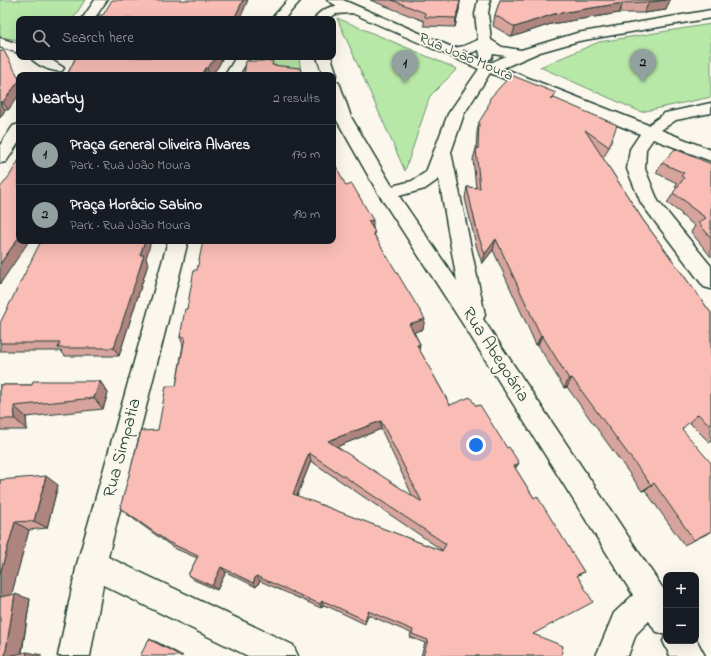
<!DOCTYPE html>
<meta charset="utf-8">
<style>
:root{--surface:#171b24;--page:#20242c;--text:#f1f3f6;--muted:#9ea1a6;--line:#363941;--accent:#92a19f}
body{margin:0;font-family:"Indie Flower",sans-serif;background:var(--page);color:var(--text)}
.controls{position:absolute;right:12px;bottom:12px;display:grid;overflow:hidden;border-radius:8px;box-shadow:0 4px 16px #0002}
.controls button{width:36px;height:36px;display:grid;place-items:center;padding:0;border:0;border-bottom:1px solid var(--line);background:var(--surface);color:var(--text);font:20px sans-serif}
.you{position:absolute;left:476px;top:445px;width:14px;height:14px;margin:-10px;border:3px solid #fff;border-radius:50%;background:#1a73e8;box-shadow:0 0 0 6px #1a73e833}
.badge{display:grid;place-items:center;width:26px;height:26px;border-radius:50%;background:var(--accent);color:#111;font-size:13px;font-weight:700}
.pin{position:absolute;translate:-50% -33px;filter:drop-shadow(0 1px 2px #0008)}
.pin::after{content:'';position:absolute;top:21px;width:14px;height:12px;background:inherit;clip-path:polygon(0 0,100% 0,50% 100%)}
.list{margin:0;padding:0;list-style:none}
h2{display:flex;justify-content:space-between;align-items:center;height:52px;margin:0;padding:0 16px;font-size:17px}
h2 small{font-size:13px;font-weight:400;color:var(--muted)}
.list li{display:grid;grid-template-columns:26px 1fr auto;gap:12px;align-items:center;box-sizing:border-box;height:60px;padding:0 16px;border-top:1px solid var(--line)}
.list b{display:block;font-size:15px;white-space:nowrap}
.list p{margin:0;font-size:13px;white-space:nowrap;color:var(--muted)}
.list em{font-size:13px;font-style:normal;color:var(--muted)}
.icon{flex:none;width:22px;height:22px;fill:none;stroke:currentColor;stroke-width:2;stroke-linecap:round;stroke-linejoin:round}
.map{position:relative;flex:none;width:711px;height:656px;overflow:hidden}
.search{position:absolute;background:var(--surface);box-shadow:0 4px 16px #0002;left:16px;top:16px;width:320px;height:44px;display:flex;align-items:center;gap:10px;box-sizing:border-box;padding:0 14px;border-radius:8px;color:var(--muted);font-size:15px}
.panel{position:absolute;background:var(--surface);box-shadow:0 4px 16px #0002;left:16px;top:72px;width:320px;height:172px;border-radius:8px}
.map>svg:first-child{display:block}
</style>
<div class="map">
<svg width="711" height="656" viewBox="0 0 711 656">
<rect width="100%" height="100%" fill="#fbf7ec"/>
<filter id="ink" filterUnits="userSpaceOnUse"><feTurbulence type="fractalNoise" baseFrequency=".025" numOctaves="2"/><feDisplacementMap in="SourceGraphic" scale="8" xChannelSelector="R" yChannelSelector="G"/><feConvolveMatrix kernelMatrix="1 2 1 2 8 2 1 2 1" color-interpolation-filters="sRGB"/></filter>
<g filter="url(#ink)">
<g fill="#b8e8a8" stroke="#6c926e">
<polygon points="0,0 85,0 73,19 19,19 19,40 0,37"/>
<polygon points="337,18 457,69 430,96 405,171"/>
<polygon points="711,24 711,97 641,112 540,67 599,42"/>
<polygon points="262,57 299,57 301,72 256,66"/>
</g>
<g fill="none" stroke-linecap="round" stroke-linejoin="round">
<defs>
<g id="minor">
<polygon points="95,0 107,0 94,19 82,19"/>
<polygon points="288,0 301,0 284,19 271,19"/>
<path d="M327,0H343L454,48L464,46L478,40L475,14L478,0H490L488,14L491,40L502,47L521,50L577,33L711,10V18L579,41L540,52L503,68L648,125L665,113L711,103V113L676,120L661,130L711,150V161L653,139L646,149L645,169L658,201L711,266V289L704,287L641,203L627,169L630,149L640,134L490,73L464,114L451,152L485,315L483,319L666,593V641H696V639L705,656H670L663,641L666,635L655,631L649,621L636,634L628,656H596L614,613L633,595L468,332L378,193L335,117L333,110V81L338,82L340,85L351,117L392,186L412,181L426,172L448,114L479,69L352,13L336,14L328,19H315C317,12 329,6 337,6ZM479,50L481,59H491L493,54L506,56L490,63L468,54ZM439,179L457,281L399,196L425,189Z"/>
<polygon points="0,38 19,44 19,53 0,47"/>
<path d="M30,57H47L64,68L62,71C53,73 36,65 30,57Z"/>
<polygon points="236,57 250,57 239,75 225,75"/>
<polygon points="317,57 331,57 337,75 335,78 333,79 333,75 323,75"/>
<polygon points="19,124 19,142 6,162 0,163 0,145 13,126"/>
<polygon points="168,241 188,241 108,557 293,645 298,656 248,656 103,585 90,656 58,656 77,564"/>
</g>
</defs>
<use href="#minor" stroke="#1f3d34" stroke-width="3"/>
<use href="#minor" fill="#fbf7ec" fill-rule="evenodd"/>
</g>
<g fill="#d6a39d" stroke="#1f3d34" fill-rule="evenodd">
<polygon points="370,0 460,0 460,1 459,10 455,27 424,26 424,21"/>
<polygon points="500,0 670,0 666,10 644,13 619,13 551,24 512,37 493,26 495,15"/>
<polygon points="0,51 19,78 19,95 8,110 5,110 0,118"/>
<polygon points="76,57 223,57 218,67 211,75 67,75"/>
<polygon points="554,99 609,147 604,157 601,155 643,220 711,313 711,442 709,442 689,422 682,429 711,532 684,545 645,490 642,491 567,387 564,388 538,345 536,345 493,250 482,264 476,245 465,198 467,187 476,188 473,159 476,149 477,132 479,122"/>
<polygon points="662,163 711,164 711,257 691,232 695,226 681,215 682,214 667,203 677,188 675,187 677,183 656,173"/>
<path d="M346,186L373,228L375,236L423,329L414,332L420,344L419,349L450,405L515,468L534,498L584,572L577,576L533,634L561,656H421L425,643L410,637L411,633L368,615L365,624L329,607L323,605L321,608L260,581L256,587L226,572L217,590L194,580L188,575L197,558L174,548L128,515L120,508L158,430L176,386L183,345L180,337L197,270ZM381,429L413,497L336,447ZM311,461L442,550V551L297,496Z"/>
<polygon points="146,259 148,264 119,356 65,356 61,351 0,351 0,323"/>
<polygon points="100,381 108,393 103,409 26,417 27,430 0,430 0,385 32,385"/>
<polygon points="0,480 58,485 47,528 29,530 11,595 30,599 22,653 0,656"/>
</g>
<g fill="#ae847f" stroke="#1f3d34">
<polygon points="243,0 248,0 240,19 234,19"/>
<polygon points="666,0 670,0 666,10 644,13 649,2"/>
<polygon points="460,1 459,10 455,27 456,18"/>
<polygon points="623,3 619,13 551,24 512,37 515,27 554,14"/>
<polygon points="217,57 223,57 218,67 211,75 209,75 207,68"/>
<polygon points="205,68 206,75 201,75"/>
<polygon points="19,81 19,95 8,110 3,102"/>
<polygon points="0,102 5,110 0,118"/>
<polygon points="373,220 373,231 368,221"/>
<polygon points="19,237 19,241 29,241 0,284 0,264"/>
<polygon points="496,239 493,250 482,264 485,254"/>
<polygon points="145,241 151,241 146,259 148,264 119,356 114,348 140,255"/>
<polygon points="425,319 423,329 407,335 409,324"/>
<polygon points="542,335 538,345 536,345 541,336"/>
<polygon points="420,344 419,354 417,345"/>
<polygon points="572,378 567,387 564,388 569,379"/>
<polygon points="100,381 108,393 103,409 94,398"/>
<polygon points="14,406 26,417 27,430 15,419"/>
<polygon points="381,421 381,429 329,450 328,441"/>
<polygon points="309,453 311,461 295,501 293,494"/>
<polygon points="519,463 514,471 514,466"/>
<polygon points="46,476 58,485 47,528 34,521"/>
<polygon points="654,483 645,490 642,491"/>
<polygon points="15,522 29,530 9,604 0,601 0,574"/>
<polygon points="221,567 226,572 217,590 212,586"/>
<polygon points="256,576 260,581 256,587 253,583"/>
<polygon points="15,594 30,599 21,656 5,656"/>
<polygon points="322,601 323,605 321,608 320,604"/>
<polygon points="149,639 157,642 183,656 181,656"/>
<polygon points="27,652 42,655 42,656 26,656"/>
</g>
<g fill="#f9bdb6" stroke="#1f3d34" fill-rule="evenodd">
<polygon points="112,0 243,0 234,19 97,19 99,15 103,15"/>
<polygon points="392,0 460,0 460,1 456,18 425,17 425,13"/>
<polygon points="500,0 666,0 649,2 623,3 554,14 515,27 495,15"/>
<polygon points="0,51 4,51 19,78 19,81 3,102 0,102"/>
<polygon points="76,57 217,57 207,68 205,68 201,75 67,75"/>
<polygon points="246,61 273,61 272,65 300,68 302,75 244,75"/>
<polygon points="511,75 556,93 551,100 554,98 617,125 609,147 585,130 643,220 711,313 711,426 698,414 682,429 711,463 711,531 694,540 654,483 651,485 572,378 569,379 542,335 541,336 496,239 485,254 478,235 467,187 480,188 476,149 478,149 479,122 487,109 490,98"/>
<polygon points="675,149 711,164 711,238 698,222 706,218 688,205 689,204 673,193 684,178 681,176 684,173 662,163"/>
<polygon points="19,160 19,237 0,264 0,188 10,175"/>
<path d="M333,160L346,186L352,184L373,220L368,221L375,232L373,233L425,319L409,324L420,344L417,345L450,405L470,397L476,406L480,405L507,448L509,447L519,463L514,466L534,498L537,496L584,572L577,575L593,602L533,634L563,646L561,656H423L428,640L412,634L413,630L368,611L365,620L328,603L322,601L320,604L256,576L253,583L221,567L212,586L188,575L198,556L168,542L120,508L141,431L158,430L166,386H176L185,337H180L185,309H187L194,270H197L203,241H333ZM381,421L422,502L328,441ZM309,453L446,544L442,551L293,494Z"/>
<polygon points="41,241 145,241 140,255 144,255 114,348 58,348 60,343 0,343 0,323"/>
<polygon points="33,381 100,381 94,398 14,406 15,419 0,419 0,385 32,385"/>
<polygon points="46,476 34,521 15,522 0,574 0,480"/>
<polygon points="15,594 5,656 0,656 0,597"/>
<polygon points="149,639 181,656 140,656"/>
<polygon points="27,652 26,656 8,656"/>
</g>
</g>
<g text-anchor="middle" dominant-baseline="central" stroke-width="3.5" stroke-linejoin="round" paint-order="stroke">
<g font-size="15" fill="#1f3d34" stroke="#fbf7ec">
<text transform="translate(466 57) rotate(23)">Rua João Moura</text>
</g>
<g font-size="18" fill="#1f3d34" stroke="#fbf7ec">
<text transform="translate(495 355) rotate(57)">Rua Abegoária</text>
<text transform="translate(123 448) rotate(-75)">Rua Simpatia</text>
</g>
</g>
</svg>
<div class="controls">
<button>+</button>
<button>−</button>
</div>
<div class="you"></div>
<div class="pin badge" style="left:405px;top:83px">1</div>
<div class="pin badge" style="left:643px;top:82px">2</div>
<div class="search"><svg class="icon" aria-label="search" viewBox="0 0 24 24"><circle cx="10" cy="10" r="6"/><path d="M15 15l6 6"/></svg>Search here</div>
<section class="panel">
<h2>Nearby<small>2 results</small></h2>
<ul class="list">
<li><span class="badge">1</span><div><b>Praça General Oliveira Alvares</b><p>Park · Rua João Moura</p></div><em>170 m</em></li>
<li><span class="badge">2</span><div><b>Praça Horácio Sabino</b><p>Park · Rua João Moura</p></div><em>190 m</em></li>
</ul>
</section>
</div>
